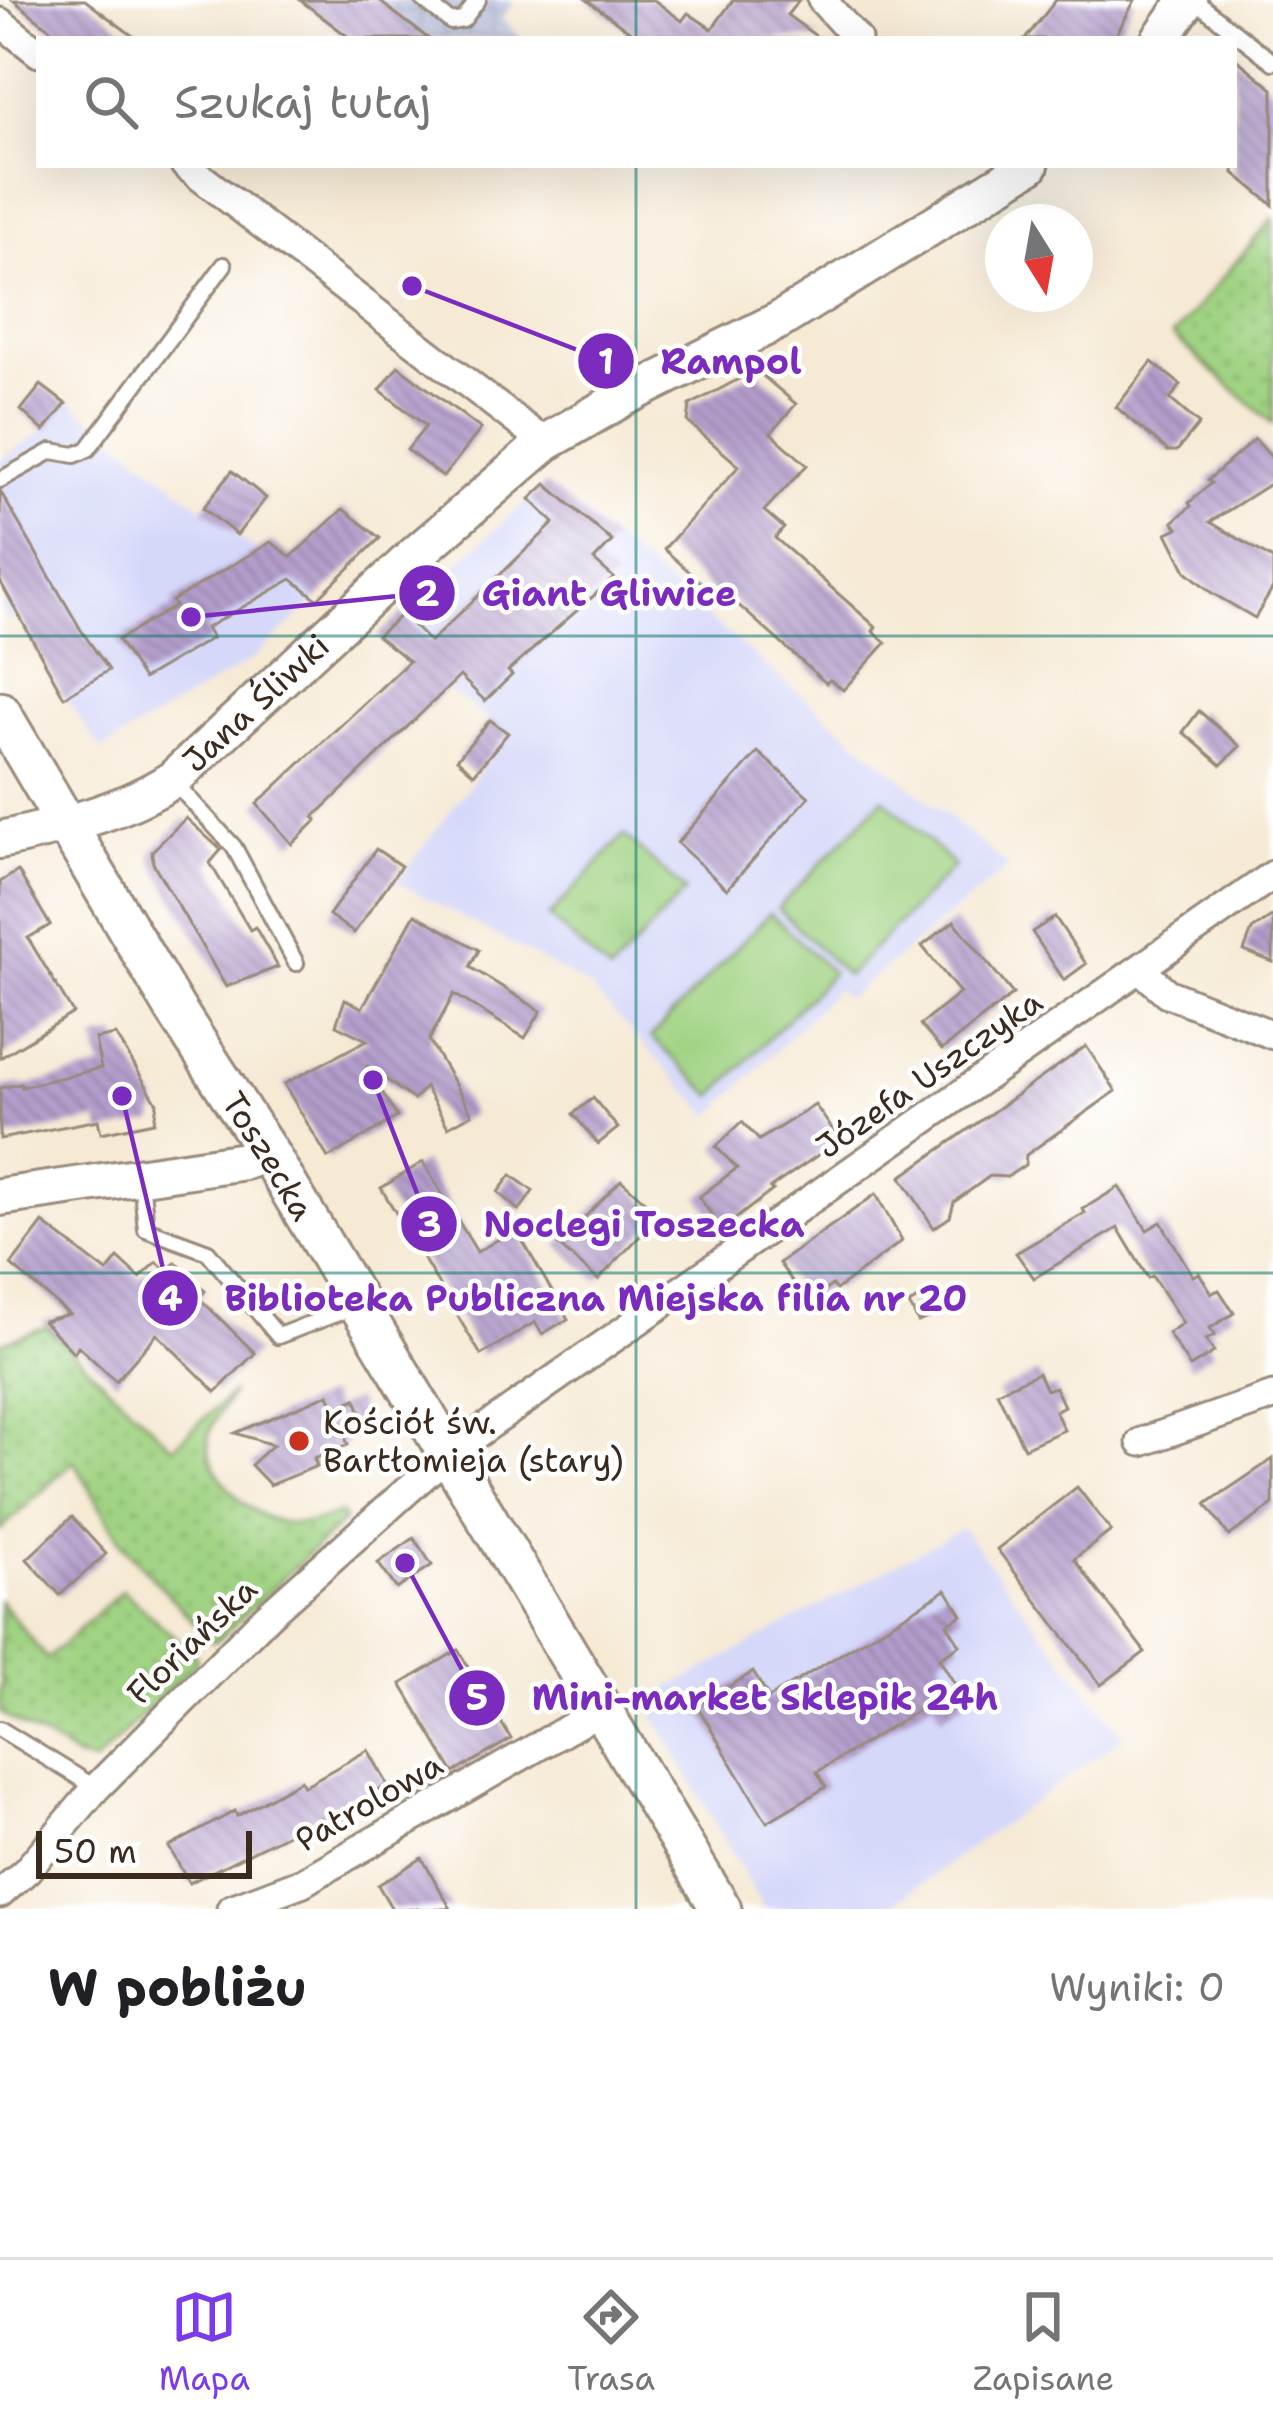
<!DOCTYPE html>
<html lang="pl">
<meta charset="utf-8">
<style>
:root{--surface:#fff;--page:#f2f2f2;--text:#202124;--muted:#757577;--line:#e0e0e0;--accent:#7c3aed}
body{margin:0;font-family:"Shantell Sans",sans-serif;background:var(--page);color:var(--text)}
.compass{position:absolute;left:985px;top:204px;width:108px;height:108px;border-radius:50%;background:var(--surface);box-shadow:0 12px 48px #0002;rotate:169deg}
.scale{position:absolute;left:36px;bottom:30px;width:216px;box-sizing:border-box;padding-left:12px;border:6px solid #3b2a1e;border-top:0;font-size:33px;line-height:42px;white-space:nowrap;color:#3b2a1e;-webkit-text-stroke:9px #fff;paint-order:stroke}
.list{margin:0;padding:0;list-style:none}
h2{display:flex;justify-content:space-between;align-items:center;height:156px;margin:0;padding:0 48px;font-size:51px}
h2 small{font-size:39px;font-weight:400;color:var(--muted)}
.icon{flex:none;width:66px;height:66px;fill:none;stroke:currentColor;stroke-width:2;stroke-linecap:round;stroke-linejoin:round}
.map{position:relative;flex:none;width:1273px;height:1909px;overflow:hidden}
.search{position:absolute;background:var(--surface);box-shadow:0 12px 48px #0002;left:36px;right:36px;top:36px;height:132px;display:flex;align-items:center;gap:30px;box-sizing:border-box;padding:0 42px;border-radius:0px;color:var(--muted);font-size:45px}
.sheet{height:348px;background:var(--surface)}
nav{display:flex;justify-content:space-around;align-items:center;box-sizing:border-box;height:168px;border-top:3px solid var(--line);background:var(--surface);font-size:33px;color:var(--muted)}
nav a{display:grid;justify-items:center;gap:6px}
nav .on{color:var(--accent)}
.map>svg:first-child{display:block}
</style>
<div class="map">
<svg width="1273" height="1909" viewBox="0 0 1273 1909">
<defs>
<pattern id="industrial-grid" width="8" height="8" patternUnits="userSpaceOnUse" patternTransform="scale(3)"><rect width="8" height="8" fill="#bdc3de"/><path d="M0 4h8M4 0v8" fill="none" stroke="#a3a8be"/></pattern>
<pattern id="grass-dots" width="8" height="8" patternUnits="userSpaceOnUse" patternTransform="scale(3)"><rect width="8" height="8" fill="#a0d383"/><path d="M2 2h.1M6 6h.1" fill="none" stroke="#8bb571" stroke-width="1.8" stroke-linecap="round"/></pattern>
<pattern id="park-tufts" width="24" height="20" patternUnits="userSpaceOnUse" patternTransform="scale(3)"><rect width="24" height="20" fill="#a0d383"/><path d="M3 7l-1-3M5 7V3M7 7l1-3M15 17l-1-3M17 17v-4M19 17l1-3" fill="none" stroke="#8bb571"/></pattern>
<pattern id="building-back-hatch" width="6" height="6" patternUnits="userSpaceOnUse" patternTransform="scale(3)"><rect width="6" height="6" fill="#b39ecc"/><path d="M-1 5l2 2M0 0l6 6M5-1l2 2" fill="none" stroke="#9381a5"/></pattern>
</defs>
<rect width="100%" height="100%" fill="#fff"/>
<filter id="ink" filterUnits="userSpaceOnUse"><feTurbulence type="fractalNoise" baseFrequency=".00833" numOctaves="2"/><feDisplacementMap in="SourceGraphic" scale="24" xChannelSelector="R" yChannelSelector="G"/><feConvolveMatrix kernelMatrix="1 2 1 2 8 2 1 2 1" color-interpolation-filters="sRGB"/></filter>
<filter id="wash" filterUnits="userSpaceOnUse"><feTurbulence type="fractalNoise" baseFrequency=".004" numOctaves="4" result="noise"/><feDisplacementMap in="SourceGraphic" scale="48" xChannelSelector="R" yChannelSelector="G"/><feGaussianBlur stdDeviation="2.7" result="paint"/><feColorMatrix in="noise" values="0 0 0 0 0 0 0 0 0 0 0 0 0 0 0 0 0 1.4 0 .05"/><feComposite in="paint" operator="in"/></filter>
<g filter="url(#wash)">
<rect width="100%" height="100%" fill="#f6ead5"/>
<g fill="#d5d8f9">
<polygon points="69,401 317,599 253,659 102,750 64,697 19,615 9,621 0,606 9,597 0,581 0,460 45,430"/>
<polygon points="546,484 1009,867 847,998 836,989 711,1116 587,985 397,882 508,734 377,636"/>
<polygon points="962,1528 1123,1737 886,1909 764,1909 646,1701"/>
</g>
<polygon fill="url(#industrial-grid)" points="301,0 515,0 501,19 522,39 351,39"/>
<g fill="url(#grass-dots)" stroke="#6e7e50" stroke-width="3">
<polygon points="1273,218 1273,424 1173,336"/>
<path d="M46,1327L173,1447L233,1392C225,1405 213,1419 209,1434C205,1453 216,1473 228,1487C257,1523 297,1534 339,1513L345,1520L216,1641H211L122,1544L74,1461L0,1530V1343Z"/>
<polygon points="122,1590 196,1656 196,1662 94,1763 78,1758 0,1713 0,1685 4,1681 0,1678 0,1601 47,1659"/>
</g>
<polygon fill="url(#park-tufts)" stroke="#6e7e50" stroke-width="3" points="624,835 685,891 610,973 549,917"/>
<g fill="#a0d383" stroke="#6e7e50" stroke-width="3">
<polygon points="884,798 954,866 847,976 778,908"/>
<polygon points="770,913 832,973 713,1096 651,1037"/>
</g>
<g id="blocks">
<g fill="url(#building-back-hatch)">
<polygon points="13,0 85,0 137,39 63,39"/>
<polygon points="300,0 378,0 429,39 351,39"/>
<polygon points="587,0 654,0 682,21 688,13 712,29 733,0 799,0 787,15 820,39 640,39"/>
<polygon points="1056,0 1135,0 1114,39 1025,39"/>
<polygon points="1234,57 1273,89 1273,205 1234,173"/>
<polygon points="1152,362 1181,385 1170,399 1199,424 1177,451 1168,451 1116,407"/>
<polygon points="398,366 481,429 443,477 407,450 426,426 380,390"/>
<polygon points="756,370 796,404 771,433 807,465 764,511 784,528 775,538 876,627 873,631 886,643 843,690 830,680 826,683 726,594 720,599 664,549 739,466 688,422 690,405"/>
<polygon points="41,385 66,404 44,431 21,410"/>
<polygon points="1255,439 1273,459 1273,482 1210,522 1273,559 1273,588 1255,618 1212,593 1186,571 1167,533 1178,528 1173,522 1191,506 1189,503 1211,483 1208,480"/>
<polygon points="232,471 266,498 237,535 203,508"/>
<polygon points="546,484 612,541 594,560 614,578 508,671 512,675 485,701 460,676 314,817 317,820 292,844 257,804 409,661 377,636 402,614 430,642 554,523 530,499"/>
<polygon points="0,491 81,630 109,670 64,697 0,581"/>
<polygon points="343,509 380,538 317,599 292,579 206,628 212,638 143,679 118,640 175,606 172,601 271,542 291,557"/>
<polygon points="1199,711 1240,746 1221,765 1183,732"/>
<polygon points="490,720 508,733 474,774 457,759"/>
<polygon points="758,752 809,797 727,889 677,843"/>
<polygon points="186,818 221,850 210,863 250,930 255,927 278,967 226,987 153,863 152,851"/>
<polygon points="376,849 401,866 354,933 329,915"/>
<polygon points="18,871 50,925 28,938 73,1013 0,1058 0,882"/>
<polygon points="415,914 479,950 470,967 541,1011 525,1038 454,994 429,1040 472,1114 448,1127 425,1087 414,1100 366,1065 397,1117 328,1158 284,1084 367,1040 336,1025 345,999 362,1008"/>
<polygon points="1273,916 1273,962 1244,951 1252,930"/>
<polygon points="1055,917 1086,964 1064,980 1032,932"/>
<polygon points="954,921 1013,994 942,1050 920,1025 960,993 922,946"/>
<polygon points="116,1035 157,1103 154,1122 101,1133 98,1120 0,1139 0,1088 21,1084 22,1087 101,1068 95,1039"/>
<polygon points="1086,1046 1116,1091 1026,1155 1025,1165 1007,1177 990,1176 954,1202 950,1217 934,1228 901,1177"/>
<polygon points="593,1098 618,1128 598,1144 573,1114"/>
<polygon points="815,1105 840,1140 770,1188 773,1190 722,1229 699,1197 737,1168 716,1147 742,1122 759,1140"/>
<polygon points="423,1162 477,1252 509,1233 518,1233 568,1319 542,1334 535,1322 481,1355 381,1188"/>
<polygon points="511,1175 533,1191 519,1211 498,1192"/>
<polygon points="621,1180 660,1215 598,1280 558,1245"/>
<polygon points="1119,1187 1147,1230 1161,1222 1193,1276 1199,1273 1212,1293 1219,1290 1234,1313 1210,1328 1215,1335 1206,1340 1214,1352 1190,1367 1168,1333 1183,1323 1152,1276 1148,1278 1118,1228 1034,1278 1016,1253 1085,1213 1083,1209"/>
<polygon points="876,1194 902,1241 836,1290 832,1285 808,1303 779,1263"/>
<polygon points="43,1223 107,1272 118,1258 140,1278 157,1262 167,1271 176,1262 205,1291 199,1298 255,1353 216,1392 157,1334 116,1381 78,1346 74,1353 43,1321 69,1314 11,1265"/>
<polygon points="922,1297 931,1297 940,1313 918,1322 909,1304"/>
<polygon points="1038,1373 1046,1390 1055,1387 1064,1406 1055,1411 1064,1430 1024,1448 997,1392"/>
<polygon points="329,1394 334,1408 356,1399 366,1426 344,1434 348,1445 314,1458 317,1466 270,1485 251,1465 273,1445 235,1433"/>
<polygon points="1273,1459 1273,1505 1229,1536 1206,1504"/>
<polygon points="1077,1487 1111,1531 1074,1559 1145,1652 1101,1685 997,1549"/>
<polygon points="72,1517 106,1554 60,1595 27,1559"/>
<polygon points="414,1538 432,1565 397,1589 378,1563"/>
<polygon points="946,1590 962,1615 947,1624 960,1645 939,1658 965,1701 942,1716 933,1701 817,1772 826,1787 767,1822 697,1706 753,1672 769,1698"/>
<polygon points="458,1650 511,1739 454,1773 401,1684"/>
<polygon points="368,1750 388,1785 323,1823 320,1818 189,1883 169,1847 235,1811 237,1816 301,1780 304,1786"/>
<polygon points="422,1858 451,1909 392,1909 378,1885"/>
</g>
</g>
</g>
<g filter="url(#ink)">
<use href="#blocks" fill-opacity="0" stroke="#988a7a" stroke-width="3"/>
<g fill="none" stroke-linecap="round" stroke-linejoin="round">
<defs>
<g id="service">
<polyline points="423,0 451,22 463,20 478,0"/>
<polyline points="1194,0 1273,62"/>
<polyline points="0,480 52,451 75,455 88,449 224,265"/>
<polyline points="172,780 234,847 296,963"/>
<polyline points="141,1179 146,1229 208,1252 278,1336 354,1307"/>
<polyline points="0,1729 96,1788"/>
</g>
<g id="minor">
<polyline points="822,0 857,39"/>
<polyline points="0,22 39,53"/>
<polyline points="185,165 545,443"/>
<polyline points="1140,969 1167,993 1273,1035"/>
<polyline points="1141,1442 1273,1396"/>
<polyline points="0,1894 27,1870 96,1788 267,1616 448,1454 1273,875"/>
<polyline points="231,1909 303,1882 601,1710"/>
</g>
<g id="tertiary">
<polyline points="1160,39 1188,0"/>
<path id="s1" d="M0,840C60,827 120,813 172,780L414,556L545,443L621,399L780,320L1030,165"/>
<polyline points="0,1197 245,1161 268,1153"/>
</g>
<g id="secondary">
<path id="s2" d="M0,712L175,1009L268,1153L721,1909"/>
</g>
</defs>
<use href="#service" stroke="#988a7a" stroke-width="20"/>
<use href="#minor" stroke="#988a7a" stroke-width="33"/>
<use href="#tertiary" stroke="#988a7a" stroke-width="42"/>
<use href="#secondary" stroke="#988a7a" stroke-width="45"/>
<use href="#service" stroke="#fff" stroke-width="14"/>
<use href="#minor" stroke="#fff" stroke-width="27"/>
<use href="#tertiary" stroke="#fff" stroke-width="36"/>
<use href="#secondary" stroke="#fff" stroke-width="39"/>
</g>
</g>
<path fill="none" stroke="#0f766e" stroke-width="3" stroke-opacity="0.55" d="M636,0V39M636,165V1909M0,636H1273M0,1273H1273"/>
<circle fill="#c8321e" stroke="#fff" stroke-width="4.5" cx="299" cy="1441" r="12"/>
<g text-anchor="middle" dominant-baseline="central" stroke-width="9" stroke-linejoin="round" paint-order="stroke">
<g font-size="33" fill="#3b2a1e" stroke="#fff">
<text stroke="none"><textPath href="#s1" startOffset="297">Jana Śliwki</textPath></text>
<text transform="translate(929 1074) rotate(-35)">Józefa Uszczyka</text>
<text stroke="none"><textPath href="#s2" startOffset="519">Toszecka</textPath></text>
<text transform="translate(192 1641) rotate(-44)">Floriańska</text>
<text transform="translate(369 1802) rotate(-30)">Patrolowa</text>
</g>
<g font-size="33" fill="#3b2a1e" stroke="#fff" text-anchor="start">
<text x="323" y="1422">Kościół św.<tspan x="323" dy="38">Bartłomieja (stary)</tspan></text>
</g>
</g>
<path fill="none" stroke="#7b2cbf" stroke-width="4.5" d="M412 286L606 361M191 617L427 593M373 1080L429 1224M122 1096L170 1298M405 1563L477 1698"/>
<g fill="#7b2cbf" stroke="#fff" stroke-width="4.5">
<circle cx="412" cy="286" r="12"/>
<circle cx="191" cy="617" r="12"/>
<circle cx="373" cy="1080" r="12"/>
<circle cx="122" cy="1096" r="12"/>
<circle cx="405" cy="1563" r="12"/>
<circle cx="606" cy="361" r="30"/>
<circle cx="427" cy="593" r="30"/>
<circle cx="429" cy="1224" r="30"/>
<circle cx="170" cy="1298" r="30"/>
<circle cx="477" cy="1698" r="30"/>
</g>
<g font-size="36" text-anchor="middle" font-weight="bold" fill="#fff">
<text x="606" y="374">1</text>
<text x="427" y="606">2</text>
<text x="429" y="1237">3</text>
<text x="170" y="1311">4</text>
<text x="477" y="1710">5</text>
</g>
<g font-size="36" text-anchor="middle" font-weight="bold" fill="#7b2cbf" stroke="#fff" stroke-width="9" stroke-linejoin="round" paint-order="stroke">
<text x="731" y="374">Rampol</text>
<text x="609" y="606">Giant Gliwice</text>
<text x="644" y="1237">Noclegi Toszecka</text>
<text x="596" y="1311">Biblioteka Publiczna Miejska filia nr 20</text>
<text x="765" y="1710">Mini-market Sklepik 24h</text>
</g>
</svg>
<svg class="compass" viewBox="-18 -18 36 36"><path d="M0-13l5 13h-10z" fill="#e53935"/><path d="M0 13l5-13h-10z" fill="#757577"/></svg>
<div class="scale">50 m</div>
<div class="search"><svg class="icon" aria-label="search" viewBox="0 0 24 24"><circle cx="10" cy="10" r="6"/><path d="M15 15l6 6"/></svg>Szukaj tutaj</div>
</div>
<section class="sheet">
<h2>W pobliżu<small>Wyniki: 0</small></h2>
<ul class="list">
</ul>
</section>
<nav>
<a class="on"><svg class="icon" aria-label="map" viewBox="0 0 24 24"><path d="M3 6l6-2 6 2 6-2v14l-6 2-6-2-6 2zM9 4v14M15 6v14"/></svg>Mapa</a>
<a><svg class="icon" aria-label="directions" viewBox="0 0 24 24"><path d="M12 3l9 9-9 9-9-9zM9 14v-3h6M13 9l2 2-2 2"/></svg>Trasa</a>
<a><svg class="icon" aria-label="saved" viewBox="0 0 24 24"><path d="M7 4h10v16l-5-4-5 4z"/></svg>Zapisane</a>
</nav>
